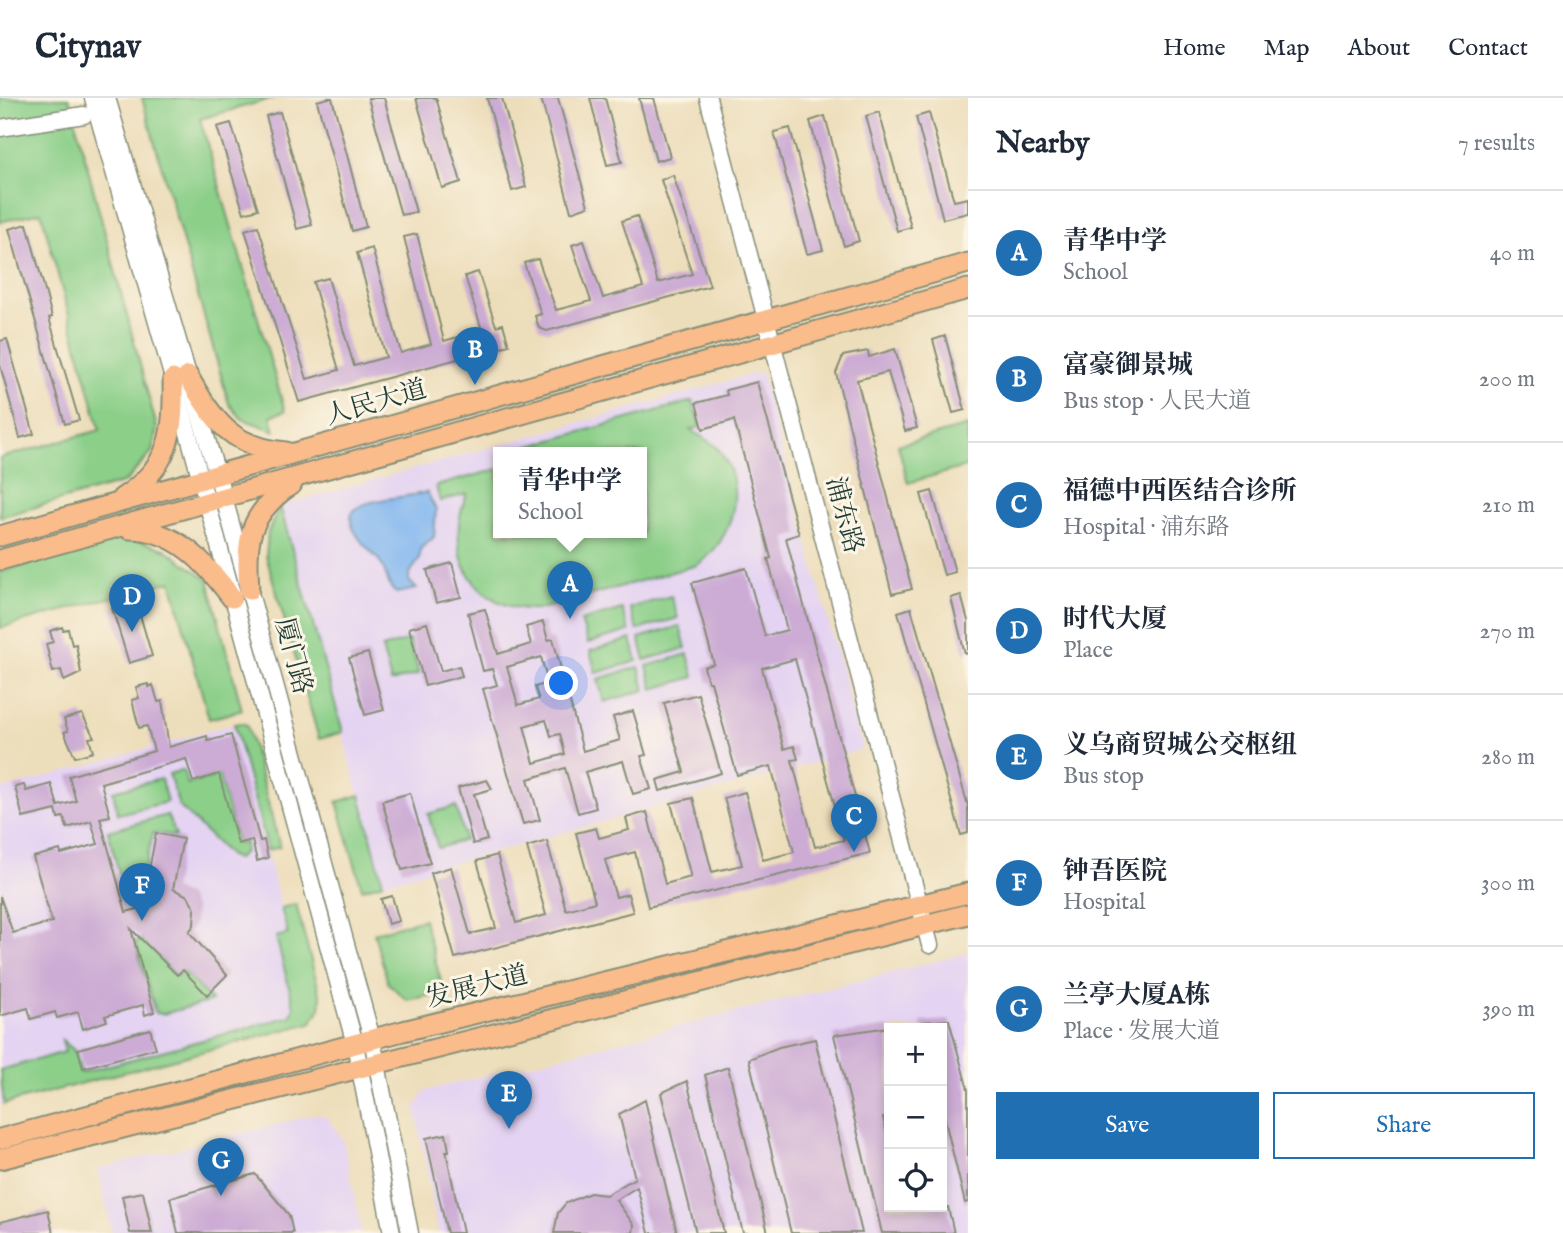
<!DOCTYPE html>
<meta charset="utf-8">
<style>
:root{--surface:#fff;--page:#f6f6f7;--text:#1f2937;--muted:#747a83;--line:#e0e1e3;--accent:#1f6fb2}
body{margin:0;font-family:"IM FELL English","Noto Serif SC",serif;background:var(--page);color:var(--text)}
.controls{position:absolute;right:21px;bottom:21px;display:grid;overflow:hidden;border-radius:0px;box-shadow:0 4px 10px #0003}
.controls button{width:63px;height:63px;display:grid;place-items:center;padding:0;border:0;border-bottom:2px solid var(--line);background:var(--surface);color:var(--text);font:35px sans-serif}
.you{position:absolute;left:562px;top:586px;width:24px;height:24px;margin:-18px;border:5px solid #fff;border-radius:50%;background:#1a73e8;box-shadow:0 0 0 10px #1a73e833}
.badge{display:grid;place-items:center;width:46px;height:46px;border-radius:50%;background:var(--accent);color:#fff;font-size:23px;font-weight:700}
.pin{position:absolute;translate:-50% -58px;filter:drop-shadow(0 2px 4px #0008)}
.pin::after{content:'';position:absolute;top:37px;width:24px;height:21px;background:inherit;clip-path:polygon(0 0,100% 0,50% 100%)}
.popup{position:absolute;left:493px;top:349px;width:154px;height:91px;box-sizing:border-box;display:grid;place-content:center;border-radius:0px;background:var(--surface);filter:drop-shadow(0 2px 5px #0005);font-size:23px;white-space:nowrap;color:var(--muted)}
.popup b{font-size:26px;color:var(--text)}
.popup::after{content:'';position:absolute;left:50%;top:100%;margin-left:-14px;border:14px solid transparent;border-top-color:var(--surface)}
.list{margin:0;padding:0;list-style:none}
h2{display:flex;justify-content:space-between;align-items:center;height:91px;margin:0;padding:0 28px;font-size:30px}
h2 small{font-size:23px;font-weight:400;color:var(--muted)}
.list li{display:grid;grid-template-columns:46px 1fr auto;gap:21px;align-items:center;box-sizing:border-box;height:126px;padding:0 28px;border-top:2px solid var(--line)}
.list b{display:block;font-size:26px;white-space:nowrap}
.list p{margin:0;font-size:23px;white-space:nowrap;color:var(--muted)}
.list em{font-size:23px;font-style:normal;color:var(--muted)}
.actions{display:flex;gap:14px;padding:21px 28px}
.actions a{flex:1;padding:16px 0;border:2px solid var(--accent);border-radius:0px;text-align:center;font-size:24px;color:var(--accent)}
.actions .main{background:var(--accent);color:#fff}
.icon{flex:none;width:38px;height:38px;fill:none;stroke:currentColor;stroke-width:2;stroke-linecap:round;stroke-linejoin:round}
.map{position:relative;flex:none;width:968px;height:1135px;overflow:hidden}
header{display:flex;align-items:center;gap:42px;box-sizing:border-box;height:98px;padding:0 35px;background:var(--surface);border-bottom:2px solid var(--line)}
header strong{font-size:33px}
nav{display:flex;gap:38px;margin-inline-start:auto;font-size:24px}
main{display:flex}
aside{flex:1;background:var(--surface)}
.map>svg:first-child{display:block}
</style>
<header>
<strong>Citynav</strong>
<nav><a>Home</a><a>Map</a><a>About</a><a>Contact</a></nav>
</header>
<main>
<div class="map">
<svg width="968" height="1135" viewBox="0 0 968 1135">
<rect width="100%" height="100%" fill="#fcf5e5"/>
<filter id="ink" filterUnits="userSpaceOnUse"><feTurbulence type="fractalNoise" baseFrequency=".0143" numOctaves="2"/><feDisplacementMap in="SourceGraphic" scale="14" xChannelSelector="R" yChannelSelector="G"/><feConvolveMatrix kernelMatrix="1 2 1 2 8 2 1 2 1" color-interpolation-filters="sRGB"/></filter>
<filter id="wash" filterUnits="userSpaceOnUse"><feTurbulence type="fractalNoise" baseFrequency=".00686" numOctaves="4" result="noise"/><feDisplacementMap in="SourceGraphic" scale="28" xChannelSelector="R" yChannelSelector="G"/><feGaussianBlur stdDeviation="1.57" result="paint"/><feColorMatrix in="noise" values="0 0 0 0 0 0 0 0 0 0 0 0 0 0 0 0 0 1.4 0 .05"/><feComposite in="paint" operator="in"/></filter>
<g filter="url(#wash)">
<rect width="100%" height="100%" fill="#eddebb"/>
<g fill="#e4d3f2" fill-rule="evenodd">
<path d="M761,274L863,651L383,785L280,408ZM498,355H642V435H498Z"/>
<polygon points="234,626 311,925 0,1007 0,692"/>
<path d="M968,855V1135H438L415,1009L425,993ZM889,930H942V1109H889Z"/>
<polygon points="317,1016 327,1019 343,1042 362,1135 112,1135 98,1071"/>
</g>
<g fill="#8bcf89" stroke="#55865e" stroke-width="2">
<polygon points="0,0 69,0 157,330 152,354 125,384 0,419 0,360 100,332 41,114 0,124"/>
<polygon points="142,0 274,0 200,21 285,313 271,318 275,333 242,321 229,306"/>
<path d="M692,303L700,329L690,332C700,338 710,342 718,351C748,387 734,442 697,467L541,511C473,515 442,455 467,396L440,403L436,388L498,371V435H642V355H517L516,352Z"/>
<polygon points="968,328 968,368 908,385 898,347"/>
<polygon points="280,408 343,634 319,641 266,458 268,434"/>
<polygon points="124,438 165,451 208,482 242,612 209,621 171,483 0,530 0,474"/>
<polygon points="671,498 678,520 637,532 630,510"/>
<polygon points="622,511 629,533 588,545 581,523"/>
<polygon points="680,528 686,550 645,562 639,540"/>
<polygon points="631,541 637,563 596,575 590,553"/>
<polygon points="409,542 419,576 391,584 382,550"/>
<polygon points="688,556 694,579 653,591 647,568"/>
<polygon points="639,569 645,592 604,604 598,581"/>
<polygon points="241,625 247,627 280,749 268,752 234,626"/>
<polygon points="216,665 238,746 245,744 245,753 237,761 230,758 179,708 169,676 183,672 188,686 211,680 208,667"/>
<polygon points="161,681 167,704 118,716 113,693"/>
<polygon points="360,697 383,785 362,791 337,704"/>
<polygon points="456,708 465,742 438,750 428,716"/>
<polygon points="167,717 176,738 153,735 139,798 135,807 128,810 108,733"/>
<polygon points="296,806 321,900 320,911 311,925 4,1006 0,972 65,954 62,942 75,953 81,975 291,918 294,908 276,839 288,836 281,810"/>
<polygon points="424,821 444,895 407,902 388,885 374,835"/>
<polygon points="143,841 176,878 182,872 212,903 163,916 156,915 135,844"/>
</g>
<path fill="#81b6f0" stroke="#507a92" stroke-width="2" d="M427,394L436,412L434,439L421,450L419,462L409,476V483L417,491L397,495C386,491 388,470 377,460C311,397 385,405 427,394Z"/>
<g id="blocks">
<g fill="#ccabd4" fill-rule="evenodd">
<polygon points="328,0 332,0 366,129 352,133 317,3"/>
<polygon points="368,0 384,0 416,114 401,117"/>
<polygon points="416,0 436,0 461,84 442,90"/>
<polygon points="487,0 502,0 526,89 512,93"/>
<polygon points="541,0 558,0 588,108 571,114"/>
<polygon points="590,0 605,0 622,64 607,67"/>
<polygon points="639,0 654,0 670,59 656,63"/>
<polygon points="280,14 312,127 297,131 266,18"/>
<polygon points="879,14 911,129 897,133 866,18"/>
<polygon points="929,15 954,103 968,100 968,115 943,121 916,19"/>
<polygon points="825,18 859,143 844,148 810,23"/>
<polygon points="231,25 258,111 244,115 217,29"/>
<polygon points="790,30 823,152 807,156 774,34"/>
<polygon points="673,77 710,188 547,233 539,230 535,218 541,216 524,165 538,161 556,212 591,203 572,147 584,143 603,200 643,189 622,123 637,118 658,185 692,176 661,82"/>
<polygon points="27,126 52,219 49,220 79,322 65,326 9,131"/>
<polygon points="258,128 307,281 339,272 313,184 328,180 354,268 386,259 357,155 372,150 401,255 431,246 404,139 417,136 444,243 482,232 465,178 478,174 496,228 503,226 509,247 299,304 245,132"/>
<polygon points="945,238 965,312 953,315 933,242"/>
<polygon points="7,241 34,336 20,340 0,267 0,243"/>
<polygon points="895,251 917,330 905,333 888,274 857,282 912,491 892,496 836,275 843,258 868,253 869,259"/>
<path d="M757,284L799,436L786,440L870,755L648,809L635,754L605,762L616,799L628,796L633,814L455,860L431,775L451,769L470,836L496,830L477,763L497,757L516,825L546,817L527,749L547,743L566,812L595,804L576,735L596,730L599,740L629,732L626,720L647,714L665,786L691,779L671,705L693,700L712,774L742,767L724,700L745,694L763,762L794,754L771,668L737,677L711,584H708L704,569L714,566L692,485L746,470L765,538L787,532L768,461L771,460L734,322L703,331L696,305L727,297L726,292ZM795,561L844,742L815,749L792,662L798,661L794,648L784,651L762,570Z"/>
<polygon points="932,393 955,474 944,477 921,396"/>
<polygon points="452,465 461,499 436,505 427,472"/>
<polygon points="961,497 968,523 968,555 965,556 951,500"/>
<polygon points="136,503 152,558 129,565 112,510"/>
<polygon points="911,510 968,708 968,735 961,737 898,514"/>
<path d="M485,511L498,556L531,546L526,529L543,524L548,542L553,541L583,653L620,642L613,619L633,613L646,657L641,658L651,691L633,696L623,663L585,674L596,710L578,715L565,670L528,681L540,722L523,726L483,591L497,587L492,571L483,573L468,515ZM541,559L548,585L535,589L539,601L518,607L507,569ZM546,622L551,638L560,636L565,656L534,665L524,628Z"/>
<polygon points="427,525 441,573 459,568 462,578 425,588 409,530"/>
<polygon points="62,529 63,532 68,531 72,547 76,546 81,575 64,583 61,572 53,574 46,546 53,544 50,533"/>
<polygon points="368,555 384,612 365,617 349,560"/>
<polygon points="148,586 149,589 153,587 158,604 162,603 169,649 207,638 208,643 231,637 260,743 264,742 268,760 257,763 252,742 238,746 219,676 193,684 186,661 101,685 110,718 100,720 126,814 142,810 156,735 183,741 173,791 188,798 195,811 194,827 189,834 227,877 207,897 183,872 177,877 131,831 154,914 145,917 143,907 105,918 107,923 83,931 78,914 57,920 55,914 31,921 28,910 0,918 0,798 13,835 52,824 33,759 60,752 61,756 98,746 91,723 67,730 64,719 58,720 56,712 23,720 15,689 24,687 26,693 51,686 58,708 76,703 69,678 154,653 147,628 139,630 132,602 139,600 136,589"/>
<polygon points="698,596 721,675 660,693 657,682 684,674 664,605"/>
<polygon points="82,616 94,639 89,640 93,654 75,659 64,634 68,633 64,621"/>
<polygon points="487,682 492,691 474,696 487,742 473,746 458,690"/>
<polygon points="410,695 430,765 402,772 382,703"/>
<polygon points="392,798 399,823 388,826 381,801"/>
<polygon points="949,922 968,992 968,1104 965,1105 942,1010 942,930 922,930 921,924"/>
<polygon points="889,929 889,1019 883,1020 889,1044 889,1109 948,1109 954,1135 882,1135 834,937"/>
<polygon points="150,931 156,950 83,970 78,951"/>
<polygon points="815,941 862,1135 791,1135 749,961 779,949"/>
<polygon points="728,969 768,1135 743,1135 705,977"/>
<polygon points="687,983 724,1135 696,1135 661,995"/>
<polygon points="645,1002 677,1135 649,1135 637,1089 616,1102 634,1127 633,1135 554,1135 558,1115 566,1105 590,1095 606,1097 635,1080 619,1016"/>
<polygon points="446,1036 449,1053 446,1053 463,1135 447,1135 426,1040"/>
<polygon points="255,1076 289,1117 293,1135 178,1135 170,1100"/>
<polygon points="143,1094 152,1135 130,1135 122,1098"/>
<polygon points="48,1112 53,1135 0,1135 0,1124"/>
</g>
</g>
</g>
<g filter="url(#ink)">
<use href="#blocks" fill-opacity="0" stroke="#868e78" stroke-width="2"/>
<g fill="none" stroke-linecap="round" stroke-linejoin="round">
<defs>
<g id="minor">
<polyline points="93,0 178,298 355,946 392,1135"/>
<polyline points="107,0 224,400 372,941 410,1135"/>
<polyline points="708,0 930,847"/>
<polyline points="0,30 84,17"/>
</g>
<g id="major">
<path d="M188,278C214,323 231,349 286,354"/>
<path d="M122,400C171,368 174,335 173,281"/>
<path d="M129,431C176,431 206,465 232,500"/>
<polyline points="0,438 968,165"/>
<polyline points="0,462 968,191"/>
<path d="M249,492C246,441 247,417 292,386"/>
<polyline points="0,1041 403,933 968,795"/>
<polyline points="0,1061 968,816"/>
</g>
</defs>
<use href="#minor" stroke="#868e78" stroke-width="19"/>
<use href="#major" stroke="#868e78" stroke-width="23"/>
<use href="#minor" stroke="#fff" stroke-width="16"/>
<use href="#major" stroke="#fabc8b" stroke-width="19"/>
</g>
</g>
<g text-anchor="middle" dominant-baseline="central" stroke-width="6" stroke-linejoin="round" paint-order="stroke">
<g font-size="26" fill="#1f3d34" stroke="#fcf5e5">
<text transform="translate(376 305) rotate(-16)">人民大道</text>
<text transform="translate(844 417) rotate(75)">浦东路</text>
<text transform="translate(293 558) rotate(75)">厦门路</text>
<text transform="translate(477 889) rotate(-14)">发展大道</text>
</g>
</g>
</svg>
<div class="controls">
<button>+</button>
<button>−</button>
<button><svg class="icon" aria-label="locate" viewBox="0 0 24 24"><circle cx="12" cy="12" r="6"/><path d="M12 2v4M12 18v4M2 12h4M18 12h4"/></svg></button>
</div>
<div class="you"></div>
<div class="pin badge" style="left:570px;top:521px">A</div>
<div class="popup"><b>青华中学</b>School</div>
<div class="pin badge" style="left:475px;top:287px">B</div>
<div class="pin badge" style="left:854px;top:754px">C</div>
<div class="pin badge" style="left:132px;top:534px">D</div>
<div class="pin badge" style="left:509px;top:1031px">E</div>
<div class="pin badge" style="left:142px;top:823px">F</div>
<div class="pin badge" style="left:221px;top:1098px">G</div>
</div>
<aside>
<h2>Nearby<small>7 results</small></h2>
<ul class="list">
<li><span class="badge">A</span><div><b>青华中学</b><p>School</p></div><em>40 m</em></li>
<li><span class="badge">B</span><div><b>富豪御景城</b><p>Bus stop · 人民大道</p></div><em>200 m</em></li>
<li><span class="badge">C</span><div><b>福德中西医结合诊所</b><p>Hospital · 浦东路</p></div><em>210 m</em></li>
<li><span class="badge">D</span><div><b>时代大厦</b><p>Place</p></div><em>270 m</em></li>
<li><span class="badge">E</span><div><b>义乌商贸城公交枢纽</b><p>Bus stop</p></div><em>280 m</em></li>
<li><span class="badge">F</span><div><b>钟吾医院</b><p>Hospital</p></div><em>300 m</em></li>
<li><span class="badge">G</span><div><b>兰亭大厦A栋</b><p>Place · 发展大道</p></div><em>390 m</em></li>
</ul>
<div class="actions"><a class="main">Save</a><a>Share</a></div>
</aside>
</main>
